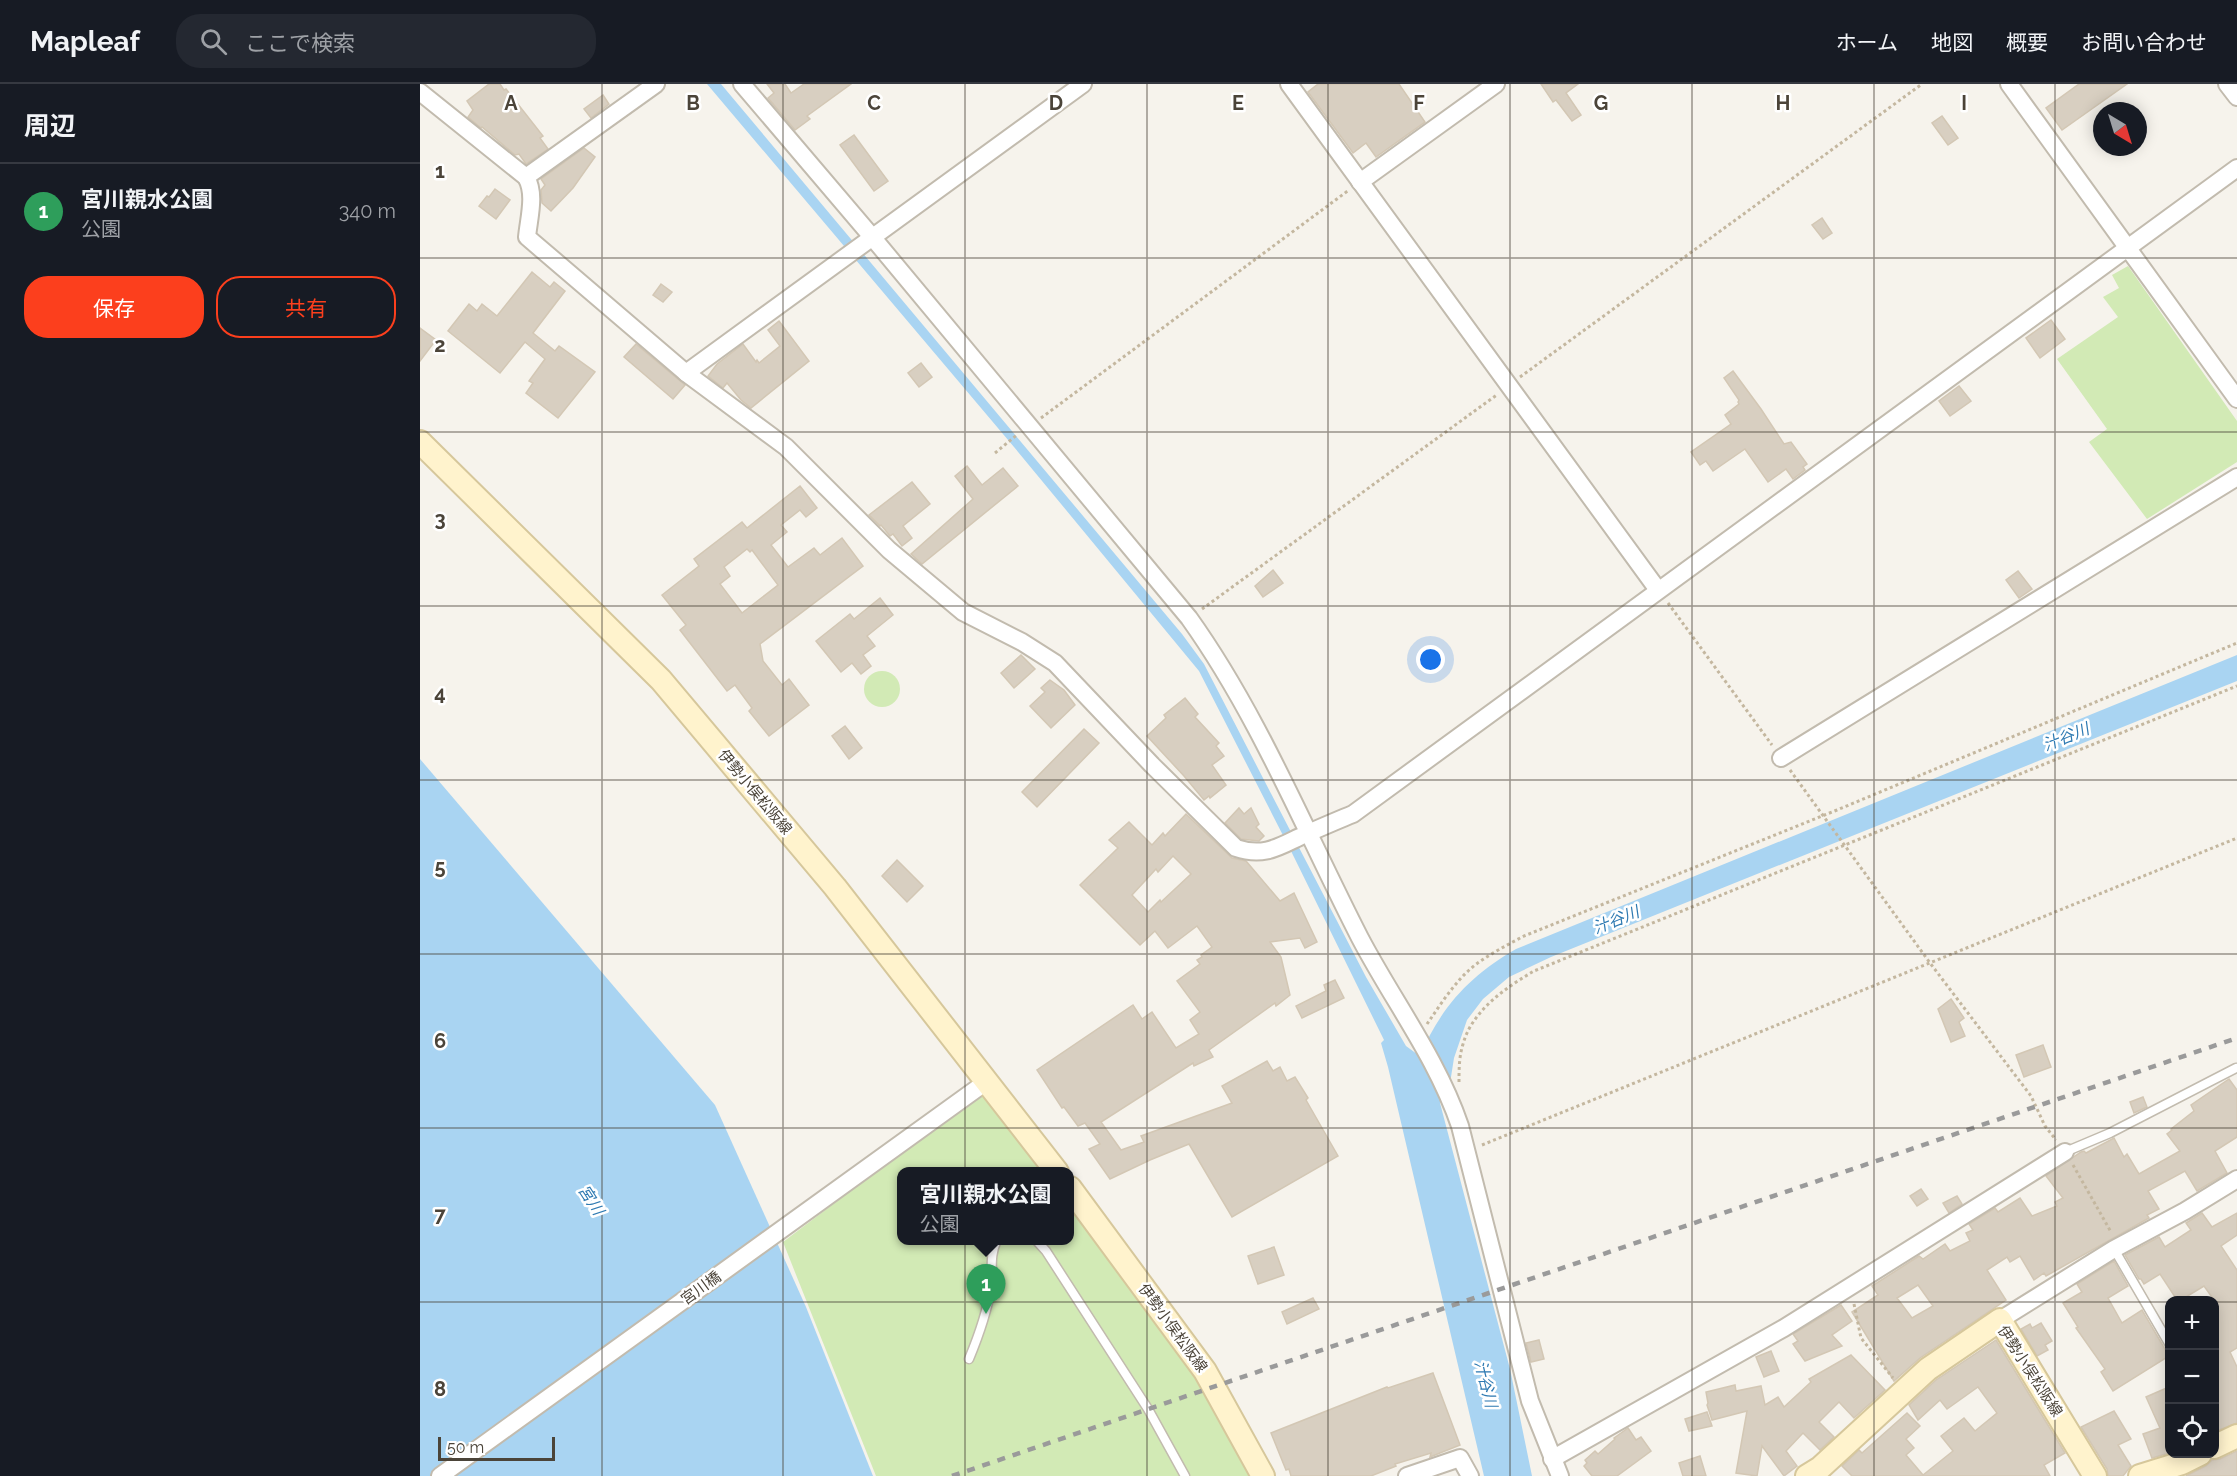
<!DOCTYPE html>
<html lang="ja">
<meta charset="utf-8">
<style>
:root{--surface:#171b24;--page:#242831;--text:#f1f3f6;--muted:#9ea1a6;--line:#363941;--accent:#fc3f1d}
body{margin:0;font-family:Raleway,"Noto Sans JP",sans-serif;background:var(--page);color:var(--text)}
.controls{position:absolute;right:18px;bottom:18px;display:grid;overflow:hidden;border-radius:12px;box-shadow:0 3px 15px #0003}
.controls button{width:54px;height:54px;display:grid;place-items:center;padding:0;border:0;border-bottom:2px solid var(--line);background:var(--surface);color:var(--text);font:30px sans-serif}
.compass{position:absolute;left:1673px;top:18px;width:54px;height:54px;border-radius:50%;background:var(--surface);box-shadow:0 3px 15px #0003;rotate:142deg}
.scale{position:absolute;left:18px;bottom:15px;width:117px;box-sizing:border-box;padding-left:6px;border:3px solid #4b4439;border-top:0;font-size:16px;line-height:21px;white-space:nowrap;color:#4b4439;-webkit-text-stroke:4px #fff;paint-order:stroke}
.you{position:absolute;left:1011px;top:576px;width:21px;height:21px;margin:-15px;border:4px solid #fff;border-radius:50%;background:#1a73e8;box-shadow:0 0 0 9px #1a73e833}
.badge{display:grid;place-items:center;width:39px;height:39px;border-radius:50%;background:var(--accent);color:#fff;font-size:20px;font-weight:700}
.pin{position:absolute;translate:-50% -50px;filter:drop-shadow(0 2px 3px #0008)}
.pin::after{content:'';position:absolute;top:32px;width:21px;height:18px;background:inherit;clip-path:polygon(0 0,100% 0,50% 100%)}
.popup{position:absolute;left:477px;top:1083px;width:177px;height:78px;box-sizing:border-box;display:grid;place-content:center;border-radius:12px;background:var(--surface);filter:drop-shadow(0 2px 4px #0005);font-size:20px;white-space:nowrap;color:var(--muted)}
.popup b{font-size:22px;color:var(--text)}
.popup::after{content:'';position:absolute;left:50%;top:100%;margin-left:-12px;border:12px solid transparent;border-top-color:var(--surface)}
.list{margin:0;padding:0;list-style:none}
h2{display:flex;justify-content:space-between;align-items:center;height:78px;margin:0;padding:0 24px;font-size:26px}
h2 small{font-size:20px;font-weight:400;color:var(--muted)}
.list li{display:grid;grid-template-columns:39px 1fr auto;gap:18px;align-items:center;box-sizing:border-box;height:96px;padding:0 24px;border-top:2px solid var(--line)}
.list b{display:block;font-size:22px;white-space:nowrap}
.list p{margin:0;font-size:20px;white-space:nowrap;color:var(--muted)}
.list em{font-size:20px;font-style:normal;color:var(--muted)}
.actions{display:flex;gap:12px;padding:18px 24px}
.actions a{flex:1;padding:14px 0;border:2px solid var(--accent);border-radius:24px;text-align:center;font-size:21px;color:var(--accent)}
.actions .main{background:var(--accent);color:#fff}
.icon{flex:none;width:33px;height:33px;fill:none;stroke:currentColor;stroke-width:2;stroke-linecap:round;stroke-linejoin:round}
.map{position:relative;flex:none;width:1817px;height:1392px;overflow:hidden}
header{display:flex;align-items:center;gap:36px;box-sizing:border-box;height:84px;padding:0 30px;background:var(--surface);border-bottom:2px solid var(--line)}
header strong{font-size:28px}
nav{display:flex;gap:33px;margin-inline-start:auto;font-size:21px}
.search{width:420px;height:54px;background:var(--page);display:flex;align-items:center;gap:15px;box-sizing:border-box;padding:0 21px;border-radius:24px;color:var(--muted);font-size:22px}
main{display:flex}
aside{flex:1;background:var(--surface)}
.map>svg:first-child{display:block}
</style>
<header>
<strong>Mapleaf</strong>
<div class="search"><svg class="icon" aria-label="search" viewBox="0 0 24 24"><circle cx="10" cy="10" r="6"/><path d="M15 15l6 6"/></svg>ここで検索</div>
<nav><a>ホーム</a><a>地図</a><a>概要</a><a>お問い合わせ</a></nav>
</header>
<main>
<aside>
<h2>周辺<small></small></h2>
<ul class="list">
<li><span class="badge" style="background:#2e9e5b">1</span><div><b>宮川親水公園</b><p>公園</p></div><em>340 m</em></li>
</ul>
<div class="actions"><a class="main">保存</a><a>共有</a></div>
</aside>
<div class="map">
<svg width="1817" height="1392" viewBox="0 0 1817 1392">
<rect width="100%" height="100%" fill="#f6f3ec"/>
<g fill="#d2eab5">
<polygon points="1708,182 1817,337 1817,378 1727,435 1669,358 1687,345 1637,275 1698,233 1683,213 1699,204 1692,191"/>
<circle cx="462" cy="605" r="18"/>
<polygon points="569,1002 633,1087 482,1088 482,1156 650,1156 650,1110 795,1303 843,1392 456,1392 363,1158"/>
</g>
<g fill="#a9d4f2">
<path d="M287,0H301L762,550L784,580L946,893L986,962L1001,973C1004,966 1006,958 1010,951C1031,912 1058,887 1096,865L1817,571V597L1131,873L1089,893L1063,915L1047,936L1034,974L1031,993L1020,1019L1090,1285L1112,1392H1064L968,983L961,959L964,956L871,767L779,587L594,363Z"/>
<polygon points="0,675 295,1021 386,1223 453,1392 0,1392"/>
</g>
<g fill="#d8cfc1" stroke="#d3c7b4" stroke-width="1.5" fill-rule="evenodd">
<polygon points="69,0 80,0 84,6 86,5 123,52 120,54 128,65 106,80 99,70 95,71 62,43 61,44 48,33 53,26 47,17"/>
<polygon points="347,0 365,0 371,9 384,0 431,0 387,32 390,35 375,46 348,14 354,9"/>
<polygon points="898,0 979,0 1005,38 956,73 946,59 933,69 888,8"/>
<polygon points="1121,0 1158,0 1146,9 1161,31 1152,37 1136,16 1133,18"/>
<polygon points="1659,0 1707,0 1642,46 1626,24"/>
<polygon points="183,11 189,20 171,34 164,25"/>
<polygon points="1522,32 1538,54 1528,61 1512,39"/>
<polygon points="434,51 468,97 454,107 420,61"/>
<polygon points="164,64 175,73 153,104 131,127 122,119 121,106 125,101 121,95"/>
<polygon points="75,105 90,116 76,135 59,122 67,112 69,113"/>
<polygon points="1402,134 1412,149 1403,155 1392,141"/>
<polygon points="112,188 130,203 134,198 145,207 113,249 135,267 139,262 175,288 138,334 106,309 113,299 109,297 125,275 105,258 80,289 28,247 49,220 57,227 62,220 77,232"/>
<polygon points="241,200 252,208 243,218 233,211"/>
<polygon points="1631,236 1645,255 1620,274 1606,254"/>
<polygon points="359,237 389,277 331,324 321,316 307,299 303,304 288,292 297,280 323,260 336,278 337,276 339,279 360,262 348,246"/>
<polygon points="0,244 16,256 0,277"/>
<polygon points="216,260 265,301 253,315 204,273"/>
<polygon points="501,279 512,293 499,303 488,289"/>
<polygon points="1313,287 1341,325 1364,360 1371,358 1387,380 1383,383 1385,386 1373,395 1366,385 1348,398 1325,365 1293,387 1286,377 1280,381 1271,368 1311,340 1305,331 1319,320 1318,318 1319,316 1304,294"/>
<polygon points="1539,302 1551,317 1530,332 1519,317"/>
<polygon points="547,382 562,401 583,384 598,402 502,480 491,470 553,415 535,392"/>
<polygon points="492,398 510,420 483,442 492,454 482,462 473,450 470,452 461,441 460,442 449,431"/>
<path d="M380,402L397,424L386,433L380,426L361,441L367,448L351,461L368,483L394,464L400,471L422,454L443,482L340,560L343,577L362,601L369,595L389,621L349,652L329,627L332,624L315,601L307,607L260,546L266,541L242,511L279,482L274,475L322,438L327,444ZM327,465L330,468L332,466L358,501L322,529L300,500L310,492L304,483Z"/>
<polygon points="853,486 863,499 843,513 835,502"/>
<polygon points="1598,487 1612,505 1599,514 1586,496"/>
<polygon points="460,514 473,531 447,552 455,562 443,571 451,582 441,590 432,579 421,588 396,557 430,530 434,535"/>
<polygon points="601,571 615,585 594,604 581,589"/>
<polygon points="630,596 644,606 655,621 631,644 610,622 625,608 621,604"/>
<polygon points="765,614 778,630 775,633 799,659 796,662 804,672 792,681 806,701 790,714 789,712 784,716 764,692 727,652 746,634 744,631"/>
<polygon points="425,642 442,664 429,675 412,652"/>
<polygon points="664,645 679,659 617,723 602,708"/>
<polygon points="819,724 824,730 831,724 839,740 836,743 844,752 839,757 821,755 805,739"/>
<path d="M766,730L812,774L826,777L860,817L874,809L897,858L885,864L880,854L850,858L861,873L870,911L856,922L855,919L789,966L793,973L774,982L773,979L681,1038L701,1066L724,1058L721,1052L812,1019L802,1002L847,977L853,987L860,983L867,997L875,993L888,1014L886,1016L918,1072L812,1133L769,1060L730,1076L690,1095L669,1065L680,1060L665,1039L658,1042L644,1023L642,1024L617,986L713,921L722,935L732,928L756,964L779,950L770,936L780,928L757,897L780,880L777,876L782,873L781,871L792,863L777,842L748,864L735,847L720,861L660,801L698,764L689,756L709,738L732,761L743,749L745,752ZM753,772L771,790L741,818L740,816L728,828L712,811L736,785L738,788Z"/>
<polygon points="477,776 503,802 487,818 462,792"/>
<polygon points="915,896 924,914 882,934 876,922 906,907 904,901"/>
<polygon points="1531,915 1544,934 1539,938 1545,952 1531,958 1518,925"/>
<polygon points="1623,961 1631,983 1604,993 1596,971"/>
<path d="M1809,995L1817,1006V1053L1795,1067L1807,1089L1777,1107L1765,1087L1728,1107L1739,1125L1727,1131L1729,1134L1626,1192L1624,1189L1614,1196L1600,1172L1590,1178L1587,1173L1567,1186L1586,1216L1500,1274L1474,1297L1432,1228L1458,1211L1452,1202L1499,1172L1503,1175L1525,1160L1530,1167L1550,1157L1546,1149L1553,1146L1549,1140L1575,1124L1578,1128L1600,1114L1612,1132L1637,1122L1635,1118L1643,1114L1626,1092L1661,1068L1664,1067L1666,1069L1694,1054L1704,1073L1707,1070L1719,1090L1760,1067L1747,1050L1752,1046L1751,1045L1774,1027L1771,1021ZM1498,1201L1513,1222L1492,1234L1477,1214Z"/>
<polygon points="1723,1013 1727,1023 1714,1029 1710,1018"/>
<polygon points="1501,1105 1508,1115 1497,1122 1490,1112"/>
<polygon points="1537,1112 1542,1120 1529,1129 1523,1119"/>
<polygon points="1782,1129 1792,1143 1817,1129 1817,1151 1801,1162 1817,1186 1817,1264 1810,1268 1817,1283 1817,1339 1794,1348 1794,1216 1784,1202 1761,1216 1757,1216 1740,1190 1724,1200 1721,1195 1719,1195 1705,1171 1739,1153 1745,1163 1771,1146 1766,1139"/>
<polygon points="854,1163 864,1191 838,1200 828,1172"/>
<polygon points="1694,1177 1708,1202 1688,1214 1702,1239 1722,1226 1749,1272 1693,1307 1681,1288 1685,1285 1656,1244 1658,1243 1643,1219 1662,1208 1657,1200"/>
<polygon points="893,1214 899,1225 867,1240 862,1228"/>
<polygon points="1421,1221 1432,1237 1412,1251 1422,1262 1385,1277 1373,1260 1378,1257 1373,1250"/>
<polygon points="1621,1239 1632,1257 1625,1261 1628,1266 1617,1272 1601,1245 1610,1240 1612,1244"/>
<polygon points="1119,1256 1124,1275 1111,1278 1106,1259"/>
<polygon points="1576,1256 1645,1369 1624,1381 1630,1392 1432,1392 1422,1382 1439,1366 1442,1369 1487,1329 1500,1342 1486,1355 1494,1364 1486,1371 1503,1391 1533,1367 1521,1352 1544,1334 1555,1347 1577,1329 1558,1303 1527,1325 1520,1316 1498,1336 1489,1321 1516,1296"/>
<polygon points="1351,1267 1359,1287 1344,1293 1336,1273"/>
<polygon points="1431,1271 1465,1306 1434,1334 1419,1318 1399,1338 1414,1353 1400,1366 1383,1349 1366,1367 1377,1382 1364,1392 1342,1362 1337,1392 1316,1389 1327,1327 1292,1336 1287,1321 1288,1319 1286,1308 1315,1301 1316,1307 1341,1302 1345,1321 1358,1313 1364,1323 1391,1298 1389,1295"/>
<polygon points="1013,1289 1040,1361 1010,1373 1011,1369 975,1380 976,1382 951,1392 871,1392 869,1385 866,1386 851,1349 967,1303 968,1304"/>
<polygon points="1749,1303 1749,1369 1732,1374 1723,1350 1740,1344 1726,1313"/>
<polygon points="1694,1327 1711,1355 1698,1361 1711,1382 1703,1392 1688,1392 1687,1385 1661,1343"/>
<polygon points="1287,1328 1292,1342 1269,1347 1265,1335"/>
<polygon points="1208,1344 1216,1356 1221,1353 1231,1367 1197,1392 1172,1392 1164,1382 1167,1379 1165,1376 1175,1367 1178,1370 1195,1355 1194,1354"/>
<polygon points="1817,1367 1817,1392 1766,1392 1786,1382 1792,1376 1800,1375"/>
<polygon points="1280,1372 1286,1392 1263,1392 1259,1379"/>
</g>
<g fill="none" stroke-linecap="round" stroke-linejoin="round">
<defs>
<g id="lane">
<polyline points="1645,1068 1690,1049 1816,984"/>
<polyline points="616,1156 626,1167 728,1325 765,1392"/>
<polyline points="1694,1165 1750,1261"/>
<path d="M549,1275C559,1251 567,1229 571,1203C573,1186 569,1172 577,1156"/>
</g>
<g id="street">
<path d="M322,0L453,154L769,534C839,632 885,747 940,854C973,917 1017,974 1040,1042L1110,1317L1140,1392"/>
<polyline points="869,0 1238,506"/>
<polyline points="1589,0 1817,315"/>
<polyline points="1807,0 1817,13"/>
<path d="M0,8L106,93C116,110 109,133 107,153L266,289L366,363L469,466L543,528L602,558L635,579L732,681L816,764C846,774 861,761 886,750C902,743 918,736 933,730L1817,84"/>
<polyline points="106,93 236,0"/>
<polyline points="940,98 1076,0"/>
<polyline points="266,289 663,0"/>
<polyline points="1361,674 1817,393"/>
<polyline points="1580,1236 1694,1165 1765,1127 1817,1095"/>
<polyline points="1132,1375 1364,1244 1645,1068"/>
<polyline points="20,1392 566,998"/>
<polyline points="987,1392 1040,1374 1050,1392"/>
</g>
<g id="secondary">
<polyline points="0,358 241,596 415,803 637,1088"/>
<polyline points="650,1104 785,1287 843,1392"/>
<polyline points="1794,1363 1817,1352"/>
<polyline points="1387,1392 1400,1384 1508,1285 1580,1236 1675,1392"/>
<polyline points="1720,1392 1762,1379 1780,1370"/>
</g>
</defs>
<use href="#lane" stroke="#c2bbae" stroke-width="11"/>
<use href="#street" stroke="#c2bbae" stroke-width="20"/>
<use href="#secondary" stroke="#d6c79b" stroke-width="26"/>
<g stroke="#c4b79f" stroke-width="3" stroke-dasharray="3 3" stroke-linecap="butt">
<polyline points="1100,293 1502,0"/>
<polyline points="621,334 929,106"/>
<polyline points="575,369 598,350"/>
<polyline points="1248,519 1352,661"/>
<polyline points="782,525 1078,310"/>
<polyline points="1370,686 1510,879 1611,1012 1625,1042 1636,1056"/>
<path d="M1007,940C1021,920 1035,897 1055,881C1070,870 1087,861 1104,852L1417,726L1817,559"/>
<path d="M1039,998C1039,985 1039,973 1043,960C1052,927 1085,904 1114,887L1817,602"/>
<polyline points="1062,1061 1817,754"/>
<polyline points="1653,1081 1691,1148"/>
<polyline points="1434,1220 1441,1254 1473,1294"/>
</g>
<use href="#lane" stroke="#fff" stroke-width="8"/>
<use href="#street" stroke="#fff" stroke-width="16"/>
<use href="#secondary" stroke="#fff3cd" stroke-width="22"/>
<polyline stroke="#9a9a9a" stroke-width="4.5" stroke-dasharray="8 8" stroke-linecap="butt" points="532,1392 1817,954"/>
</g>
<path fill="none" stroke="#4b4439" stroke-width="1.5" stroke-opacity="0.55" d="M182,0V1392M363,0V1392M545,0V1392M727,0V1392M908,0V1392M1090,0V1392M1272,0V1392M1454,0V1392M1635,0V1392M0,174H1817M0,348H1817M0,522H1817M0,696H1817M0,870H1817M0,1044H1817M0,1218H1750M1794,1218H1817"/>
<g text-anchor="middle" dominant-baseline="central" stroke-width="5" stroke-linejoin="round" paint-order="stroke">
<g font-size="15" fill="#4b4439" stroke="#fff">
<text transform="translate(335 708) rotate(50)">伊勢小俣松阪線</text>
<text transform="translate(281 1204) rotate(-36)">宮川橋</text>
<text transform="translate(753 1244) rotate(54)">伊勢小俣松阪線</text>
<text transform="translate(1610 1287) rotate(57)">伊勢小俣松阪線</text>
</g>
<g font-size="16" font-style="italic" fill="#2e7ab2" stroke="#fff">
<text transform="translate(1646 653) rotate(-22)">汁谷川</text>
<text transform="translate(1196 836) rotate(-22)">汁谷川</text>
<text transform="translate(171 1116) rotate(57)">宮川</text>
<text transform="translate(1066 1300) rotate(76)">汁谷川</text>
</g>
</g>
<g font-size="20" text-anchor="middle" font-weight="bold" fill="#4b4439" stroke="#fff" stroke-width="5" stroke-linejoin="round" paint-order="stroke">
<text x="91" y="26">A</text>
<text x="273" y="26">B</text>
<text x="454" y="26">C</text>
<text x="636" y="26">D</text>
<text x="818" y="26">E</text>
<text x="999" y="26">F</text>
<text x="1181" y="26">G</text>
<text x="1363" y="26">H</text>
<text x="1544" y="26">I</text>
<text x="20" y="94">1</text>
<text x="20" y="268">2</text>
<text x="20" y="442">3</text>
<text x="20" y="616">4</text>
<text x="20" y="790">5</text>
<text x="20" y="964">6</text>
<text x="20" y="1138">7</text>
<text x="20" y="1312">8</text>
</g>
</svg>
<div class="controls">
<button>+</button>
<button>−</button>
<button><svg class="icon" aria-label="locate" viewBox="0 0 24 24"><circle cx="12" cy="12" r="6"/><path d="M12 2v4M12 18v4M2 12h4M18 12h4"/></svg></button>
</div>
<svg class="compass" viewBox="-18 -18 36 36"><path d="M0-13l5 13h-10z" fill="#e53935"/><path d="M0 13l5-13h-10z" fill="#9ea1a6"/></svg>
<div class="scale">50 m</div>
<div class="you"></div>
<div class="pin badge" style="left:566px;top:1230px;background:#2e9e5b">1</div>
<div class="popup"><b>宮川親水公園</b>公園</div>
</div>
</main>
